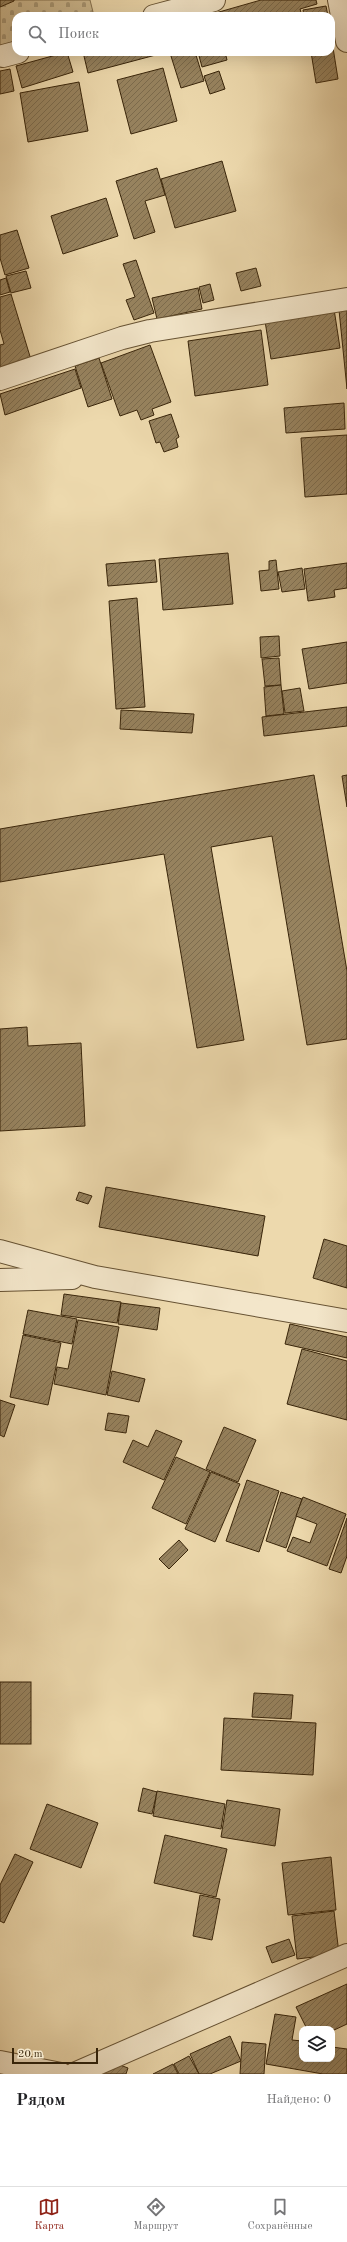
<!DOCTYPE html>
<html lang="ru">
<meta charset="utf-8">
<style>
:root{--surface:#fff;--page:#f2f2f2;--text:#202124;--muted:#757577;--line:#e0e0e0;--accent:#8f2418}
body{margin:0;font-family:"Old Standard TT",serif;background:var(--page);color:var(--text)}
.controls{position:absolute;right:12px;bottom:12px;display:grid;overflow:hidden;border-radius:8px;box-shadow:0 4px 16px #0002}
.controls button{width:36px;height:36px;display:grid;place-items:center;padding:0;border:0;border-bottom:1px solid var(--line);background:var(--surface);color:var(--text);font:20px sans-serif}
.scale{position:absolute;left:12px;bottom:10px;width:86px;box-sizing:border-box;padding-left:4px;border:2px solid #39250a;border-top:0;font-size:11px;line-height:14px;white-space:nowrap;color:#39250a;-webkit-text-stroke:3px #f3e6ca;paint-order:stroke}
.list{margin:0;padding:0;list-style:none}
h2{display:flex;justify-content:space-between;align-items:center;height:52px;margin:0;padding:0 16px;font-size:17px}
h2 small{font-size:13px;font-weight:400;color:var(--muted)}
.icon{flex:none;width:22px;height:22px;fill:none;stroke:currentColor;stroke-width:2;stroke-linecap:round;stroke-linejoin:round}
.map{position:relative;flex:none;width:347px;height:2074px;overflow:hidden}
.search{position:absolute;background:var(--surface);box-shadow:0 4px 16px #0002;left:12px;right:12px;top:12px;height:44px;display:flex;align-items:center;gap:10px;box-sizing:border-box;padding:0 14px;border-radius:12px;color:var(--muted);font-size:15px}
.sheet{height:112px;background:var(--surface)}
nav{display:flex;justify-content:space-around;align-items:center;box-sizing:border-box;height:56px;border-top:1px solid var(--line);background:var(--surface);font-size:11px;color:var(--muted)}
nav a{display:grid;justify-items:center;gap:2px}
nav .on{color:var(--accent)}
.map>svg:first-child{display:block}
</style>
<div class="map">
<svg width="347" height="2074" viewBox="0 0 347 2074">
<defs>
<pattern id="cemetery-stones" width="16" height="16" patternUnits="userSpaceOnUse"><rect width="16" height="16" fill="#ceba91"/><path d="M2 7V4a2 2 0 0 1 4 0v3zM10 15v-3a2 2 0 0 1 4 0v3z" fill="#a89775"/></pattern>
<pattern id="building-hatch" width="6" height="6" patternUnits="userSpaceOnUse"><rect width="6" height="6" fill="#97835f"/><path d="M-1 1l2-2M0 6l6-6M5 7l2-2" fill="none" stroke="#7c6b4d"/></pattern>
</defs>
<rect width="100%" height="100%" fill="#edd9ad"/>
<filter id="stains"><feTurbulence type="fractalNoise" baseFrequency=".005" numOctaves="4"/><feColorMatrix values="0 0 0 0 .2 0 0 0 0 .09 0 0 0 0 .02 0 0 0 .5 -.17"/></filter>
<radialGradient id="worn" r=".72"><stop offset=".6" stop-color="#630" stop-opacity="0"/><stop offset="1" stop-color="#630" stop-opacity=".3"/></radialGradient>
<polygon fill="url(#cemetery-stones)" stroke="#84704e" points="0,0 90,0 94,16 16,16 16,48 0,54"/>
<g fill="url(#building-hatch)" stroke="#39250a">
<polygon points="0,0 14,0 14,1 0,7"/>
<polygon points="261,0 316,0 317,4 300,9 302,16 205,16"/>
<polygon points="326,6 328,16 304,16 303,10"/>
<polygon points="331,35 338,79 316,83 311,52 331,52"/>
<polygon points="67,52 73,72 22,88 16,66"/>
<polygon points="83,52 167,52 88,73"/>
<polygon points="173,52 195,52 204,81 181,88 170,53"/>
<polygon points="198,52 225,52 227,60 202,67"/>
<polygon points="163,68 177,121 131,134 117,80"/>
<polygon points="10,69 14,91 0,94 0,71"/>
<polygon points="219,71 225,89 210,94 204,76"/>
<polygon points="79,82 88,131 28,142 20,93"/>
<polygon points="222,161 236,211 175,228 161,179"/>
<polygon points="157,168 165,195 145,201 155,232 134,239 116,181"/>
<polygon points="106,198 118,236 63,254 51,216"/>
<polygon points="17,230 29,268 5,275 0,258 0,235"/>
<polygon points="136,260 154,313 134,320 126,300 135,297 123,264"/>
<polygon points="256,268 261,286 241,291 236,273"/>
<polygon points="26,271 31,288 11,293 6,276"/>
<polygon points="6,278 10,292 0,295 0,280"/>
<polygon points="210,284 214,300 203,303 199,287"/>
<polygon points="198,288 202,309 157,319 152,298"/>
<polygon points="11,294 32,363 0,373 0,345 4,344 0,330 0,297"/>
<polygon points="334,309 340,348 271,359 265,321"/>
<polygon points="347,309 347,389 339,310"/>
<polygon points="261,330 268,385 195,396 188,341"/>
<polygon points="150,345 171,402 152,409 154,415 141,420 137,410 120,416 101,363"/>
<polygon points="99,358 112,399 88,407 75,366"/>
<polygon points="75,369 81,388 5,415 0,394"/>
<polygon points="344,403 345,429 286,433 284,408"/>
<polygon points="171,414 179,437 176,439 178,447 164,452 160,442 156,443 149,421"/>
<polygon points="347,435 347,494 305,497 301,438"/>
<polygon points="228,553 233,604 163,610 159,559"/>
<polygon points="155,560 157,582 108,586 106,564"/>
<polygon points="276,560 279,589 261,591 259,571 269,570 269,561"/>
<polygon points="347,563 347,588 334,590 335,597 308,601 304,569"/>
<polygon points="302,568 305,589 282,592 278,572"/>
<polygon points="137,598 145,707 116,709 109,601"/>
<polygon points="279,636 280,656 261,658 260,637"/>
<polygon points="347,642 347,683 309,689 302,649"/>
<polygon points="279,658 281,685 265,686 262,659"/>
<polygon points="281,685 284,714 266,716 264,687"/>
<polygon points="300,688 304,711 285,713 282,691"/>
<polygon points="347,707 347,726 264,736 262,717"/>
<polygon points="121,710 194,714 192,733 120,729"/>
<polygon points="314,775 347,971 347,1039 307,1045 272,836 211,847 244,1040 197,1048 164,854 0,882 0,829"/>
<polygon points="347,775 347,807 342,776"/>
<polygon points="27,1027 28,1046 81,1043 85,1126 0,1131 0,1029"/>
<polygon points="106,1187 265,1216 258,1256 99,1227"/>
<polygon points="79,1192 92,1196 88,1204 76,1200"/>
<polygon points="324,1239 347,1246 347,1288 313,1278"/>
<polygon points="64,1294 121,1302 117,1323 61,1315"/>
<polygon points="121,1303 160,1308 157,1330 118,1324"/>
<polygon points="28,1310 77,1319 72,1344 23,1334"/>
<polygon points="78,1320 119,1327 106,1395 54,1384 57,1367 68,1369"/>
<polygon points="290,1324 347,1337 347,1358 285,1344"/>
<polygon points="23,1335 61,1343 48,1405 10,1397"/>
<polygon points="302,1349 347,1361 347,1420 287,1404"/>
<polygon points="112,1371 145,1379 139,1402 107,1395"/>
<polygon points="0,1400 15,1405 4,1437 0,1435"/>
<polygon points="108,1413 129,1416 126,1433 105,1430"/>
<polygon points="224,1427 256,1440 238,1482 206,1469"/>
<polygon points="156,1430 182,1441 164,1480 123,1462 133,1440 148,1447"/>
<polygon points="176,1457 210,1472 186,1524 152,1508"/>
<polygon points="211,1472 240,1484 215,1542 185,1529"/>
<polygon points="247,1480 279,1491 259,1552 226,1541"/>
<polygon points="281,1492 302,1499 286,1548 266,1541"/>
<polygon points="303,1497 346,1514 327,1566 287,1551 293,1537 310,1543 317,1524 296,1516"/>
<polygon points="347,1518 347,1556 341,1573 329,1569"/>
<polygon points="179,1540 188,1550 169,1569 159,1559"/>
<rect x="0" y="1682" width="31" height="62"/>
<polygon points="254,1693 293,1695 291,1719 252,1717"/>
<polygon points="224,1718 316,1723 313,1775 221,1770"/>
<polygon points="143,1788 157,1792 152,1814 138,1811"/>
<polygon points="157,1791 225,1804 221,1829 153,1816"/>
<polygon points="227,1800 280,1809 275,1846 221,1837"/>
<polygon points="47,1804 98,1823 81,1868 30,1849"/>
<polygon points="165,1835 227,1849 216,1897 154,1883"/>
<polygon points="15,1854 33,1862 4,1923 0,1921 0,1885"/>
<polygon points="331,1857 336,1910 288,1915 282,1863"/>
<polygon points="200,1895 220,1899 212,1940 193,1936"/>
<polygon points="334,1911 339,1954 297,1959 292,1916"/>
<polygon points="289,1939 295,1955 272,1963 266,1947"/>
<polygon points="347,1984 347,2024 332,2031 332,2029 307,2029 296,2007"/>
<polygon points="275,2014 296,2017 292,2040 302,2041 302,2059 332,2059 332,2047 347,2049 347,2074 323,2074 266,2064"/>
<polygon points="230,2036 241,2061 210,2074 199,2074 190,2054"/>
<polygon points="242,2042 266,2044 264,2074 240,2074"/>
<polygon points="189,2056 199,2074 179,2074 174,2064"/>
<polygon points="112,2062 128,2068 126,2074 93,2074"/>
<polygon points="173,2064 178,2074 153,2074"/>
</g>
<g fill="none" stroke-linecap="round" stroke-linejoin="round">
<defs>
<g id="minor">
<polyline points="339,0 347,41"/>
<polyline points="154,16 214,0"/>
<polyline points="3,56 18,52"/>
<polyline points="0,379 122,338 150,331 347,299"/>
<polyline points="0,1251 95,1277 347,1321"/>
<polyline points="0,1280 72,1278"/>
<polyline points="0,2062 61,2074"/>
<polyline points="74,2074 347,1955"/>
</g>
</defs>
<use href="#minor" stroke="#665233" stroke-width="24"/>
<use href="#minor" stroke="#f3e6ca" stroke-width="22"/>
</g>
<rect width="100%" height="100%" filter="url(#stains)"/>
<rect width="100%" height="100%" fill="url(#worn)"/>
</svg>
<div class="controls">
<button><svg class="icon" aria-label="layers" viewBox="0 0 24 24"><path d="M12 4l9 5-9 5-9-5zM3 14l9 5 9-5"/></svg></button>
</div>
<div class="scale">20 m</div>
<div class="search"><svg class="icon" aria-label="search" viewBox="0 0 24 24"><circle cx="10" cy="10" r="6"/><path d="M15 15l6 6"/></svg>Поиск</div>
</div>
<section class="sheet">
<h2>Рядом<small>Найдено: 0</small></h2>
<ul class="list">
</ul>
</section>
<nav>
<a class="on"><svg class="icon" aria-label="map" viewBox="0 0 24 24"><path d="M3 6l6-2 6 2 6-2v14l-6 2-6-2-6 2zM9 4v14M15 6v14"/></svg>Карта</a>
<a><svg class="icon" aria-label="directions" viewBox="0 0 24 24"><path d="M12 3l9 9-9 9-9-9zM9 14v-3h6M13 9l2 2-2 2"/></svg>Маршрут</a>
<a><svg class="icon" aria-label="saved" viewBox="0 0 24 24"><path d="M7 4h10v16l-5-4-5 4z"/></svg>Сохранённые</a>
</nav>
